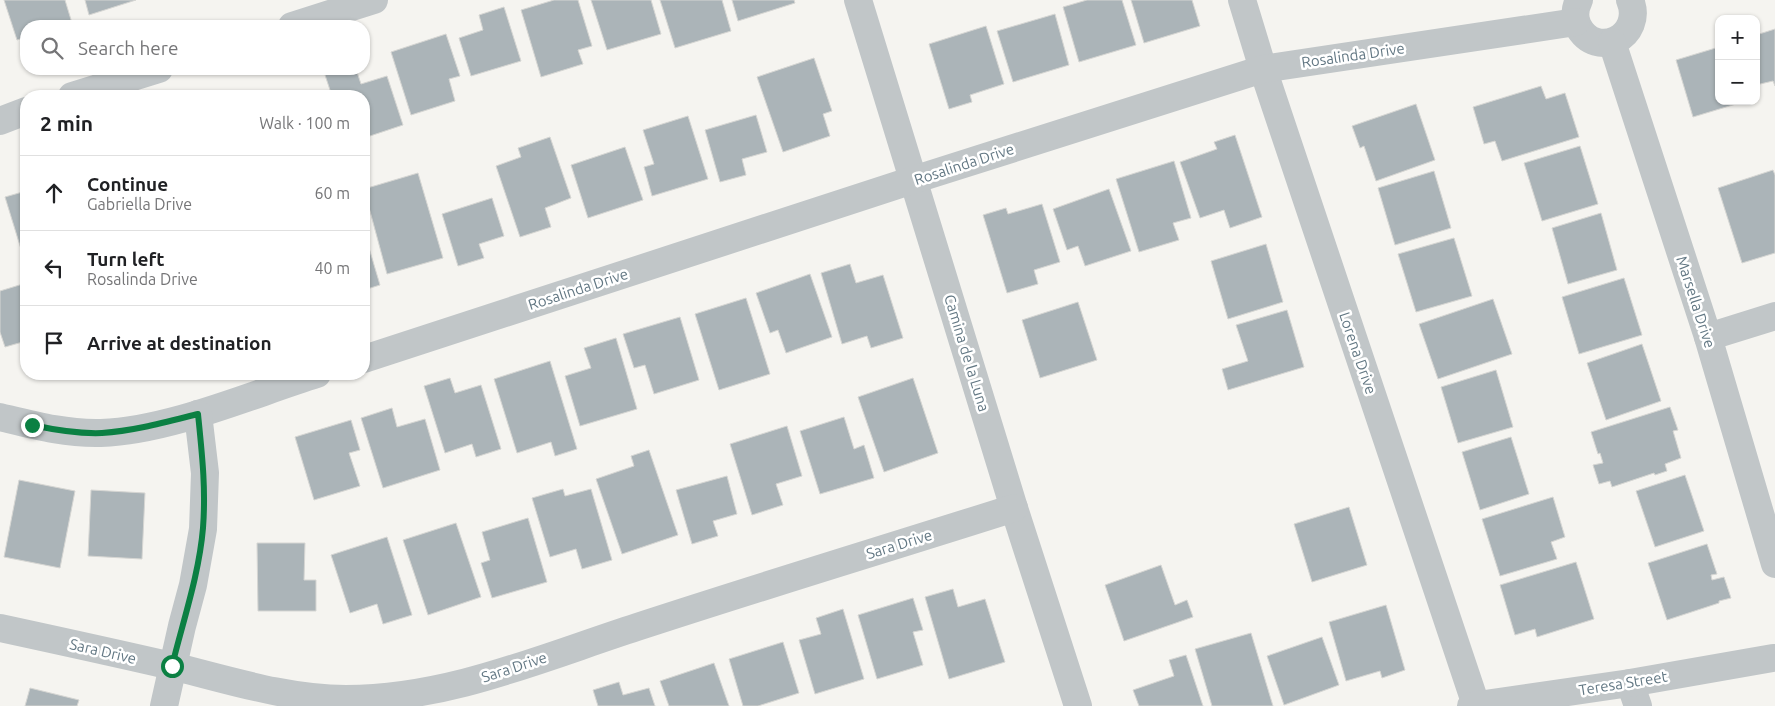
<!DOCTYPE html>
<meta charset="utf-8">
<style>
:root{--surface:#fff;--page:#f6f6f6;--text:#202124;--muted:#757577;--line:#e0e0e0}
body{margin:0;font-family:Ubuntu,sans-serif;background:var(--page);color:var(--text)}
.controls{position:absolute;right:15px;top:15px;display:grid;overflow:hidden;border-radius:10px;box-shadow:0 1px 4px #0004}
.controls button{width:45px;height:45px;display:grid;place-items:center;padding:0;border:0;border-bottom:1px solid var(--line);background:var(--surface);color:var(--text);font:25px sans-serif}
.stop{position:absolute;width:15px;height:15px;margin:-11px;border:4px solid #0b8043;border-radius:50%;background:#fff}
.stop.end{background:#0b8043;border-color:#fff;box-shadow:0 1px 5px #0008}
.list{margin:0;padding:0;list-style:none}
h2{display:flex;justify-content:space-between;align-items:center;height:65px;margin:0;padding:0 20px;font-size:21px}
h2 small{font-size:16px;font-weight:400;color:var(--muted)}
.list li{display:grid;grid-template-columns:32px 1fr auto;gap:15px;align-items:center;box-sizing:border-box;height:75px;padding:0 20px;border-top:1px solid var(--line)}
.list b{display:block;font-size:19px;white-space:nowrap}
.list p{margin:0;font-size:16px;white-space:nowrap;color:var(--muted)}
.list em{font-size:16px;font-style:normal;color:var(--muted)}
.icon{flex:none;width:28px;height:28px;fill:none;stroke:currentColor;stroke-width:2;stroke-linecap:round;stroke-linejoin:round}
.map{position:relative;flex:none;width:1775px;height:706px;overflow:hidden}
.search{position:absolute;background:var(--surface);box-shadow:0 1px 4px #0004;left:20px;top:20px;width:350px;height:55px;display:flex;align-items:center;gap:12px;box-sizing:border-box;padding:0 18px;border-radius:20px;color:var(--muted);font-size:19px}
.panel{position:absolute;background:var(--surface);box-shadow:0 1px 4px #0004;left:20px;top:90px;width:350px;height:290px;border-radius:20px}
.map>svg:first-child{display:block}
</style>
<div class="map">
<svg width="1775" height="706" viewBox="0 0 1775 706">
<rect width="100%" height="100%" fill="#f5f4f0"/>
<g fill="#abb4b8" stroke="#d6d6d3">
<polygon points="4,0 65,0 72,23 61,26 26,26 26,37 17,40"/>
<polygon points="85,0 136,0 89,15"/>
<polygon points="554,0 578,0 592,46 578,50 583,64 541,77 521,10"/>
<polygon points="591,0 651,0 661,34 607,50"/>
<polygon points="660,0 722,0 731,31 675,48"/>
<polygon points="732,0 794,0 795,3 738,21"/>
<polygon points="1087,0 1122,0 1136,45 1079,62 1063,7"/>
<polygon points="1131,0 1192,0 1200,26 1144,43"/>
<polygon points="504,7 521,61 471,76 459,38 483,30 479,15"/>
<polygon points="1055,14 1069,65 1013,82 997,31"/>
<polygon points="986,26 1004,84 970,95 972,102 949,109 929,44"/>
<polygon points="1775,29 1775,86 1773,81 1756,85 1756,35"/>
<polygon points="446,34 460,76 449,79 455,101 411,115 391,52"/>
<polygon points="1719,47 1719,101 1746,101 1693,117 1676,60"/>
<polygon points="814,58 832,111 823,114 830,136 783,152 757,77"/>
<polygon points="343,69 356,69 361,84 387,76 403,125 364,138 364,96 332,96 325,75"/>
<polygon points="1541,86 1546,99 1565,93 1579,137 1502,161 1495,141 1484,144 1473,107"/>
<polygon points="1416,104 1435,160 1376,181 1364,146 1360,148 1352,126"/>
<polygon points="756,115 767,152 742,159 746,175 720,182 705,130"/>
<polygon points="688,116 708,179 652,196 644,167 654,164 643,130"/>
<polygon points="1235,135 1262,217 1230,228 1224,210 1200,218 1180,162 1217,149 1214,142"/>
<polygon points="550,137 571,198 545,208 551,227 520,237 496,166 521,157 518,148"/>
<polygon points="1580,146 1598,204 1542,221 1524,163"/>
<polygon points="625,147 643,200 588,218 571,165"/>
<polygon points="1174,161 1191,218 1173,223 1179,240 1139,252 1116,179"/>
<polygon points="1773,170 1775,175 1775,253 1742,263 1718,188"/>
<polygon points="1434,171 1451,228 1395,245 1378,188"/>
<polygon points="418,173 443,258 387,274 364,189"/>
<polygon points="1109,189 1131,251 1085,266 1078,246 1067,250 1053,209"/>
<polygon points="26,191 26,247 21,249 5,197"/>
<polygon points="492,198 504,236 479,244 484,258 458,266 442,214"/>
<polygon points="1042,204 1060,262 1034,270 1038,284 1007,293 983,215 1006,208 1008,214"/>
<polygon points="1601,213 1617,270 1568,284 1552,228"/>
<polygon points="364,231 380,285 364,290"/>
<polygon points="1454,238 1472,296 1416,312 1398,254"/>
<polygon points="1266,244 1283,302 1228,319 1211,261"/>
<polygon points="850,264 856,283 883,275 903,338 871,348 867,336 842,344 821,273"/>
<polygon points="810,274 832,337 786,353 778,330 770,333 756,293"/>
<polygon points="1624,278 1642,335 1579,354 1562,297"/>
<polygon points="26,283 26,341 5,347 0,332 0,291"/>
<polygon points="746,298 770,374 719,390 695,314"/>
<polygon points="1493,299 1512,354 1438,379 1419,324"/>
<polygon points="1078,302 1097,360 1040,378 1022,320"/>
<polygon points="1287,310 1304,367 1228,390 1222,369 1248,361 1236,325"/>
<polygon points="680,317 699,380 654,394 645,365 634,368 623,334"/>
<polygon points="616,338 637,409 580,426 565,376 591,368 584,348"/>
<polygon points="1642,344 1661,401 1606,420 1587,363"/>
<polygon points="550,361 577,449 555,456 551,442 517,453 494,379"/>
<polygon points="1496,370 1513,427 1458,443 1441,387"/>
<polygon points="450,378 455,393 481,385 501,449 476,457 472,444 445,453 424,386"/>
<polygon points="913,378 938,453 884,472 858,397"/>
<polygon points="1670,407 1678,430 1673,431 1681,458 1665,464 1667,471 1655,475 1654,473 1612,487 1610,481 1599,484 1593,465 1603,463 1600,453 1598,454 1591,432"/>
<polygon points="392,408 397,427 425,419 440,470 383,488 361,418"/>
<polygon points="844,417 854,449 864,445 874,478 820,494 800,431"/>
<polygon points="351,420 360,450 349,453 360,486 314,500 295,437"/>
<polygon points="787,426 802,476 776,484 783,505 752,515 730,444"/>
<polygon points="1511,437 1529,494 1480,510 1462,452"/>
<polygon points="649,450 678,535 622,554 596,479 634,466 631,456"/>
<polygon points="1685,475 1704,531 1655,547 1636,491"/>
<polygon points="727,476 737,514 713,521 718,536 692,544 676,490"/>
<polygon points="19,480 75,491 60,568 4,557"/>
<polygon points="563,489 565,496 591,489 612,560 582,569 576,549 550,557 532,498"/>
<polygon points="91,490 145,493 142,559 88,556"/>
<polygon points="1553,497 1565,537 1551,542 1557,559 1500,576 1482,519"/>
<polygon points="1349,507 1367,565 1312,582 1294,524"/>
<polygon points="528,518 547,582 492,598 481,563 490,560 482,532"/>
<polygon points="456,523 481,597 428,615 403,540"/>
<polygon points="387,537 412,615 383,624 377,604 350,613 331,555"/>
<polygon points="257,543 305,543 304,580 316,580 316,611 258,611"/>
<polygon points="1707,544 1717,574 1711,575 1712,580 1724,577 1731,598 1719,601 1719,603 1667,620 1648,563"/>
<polygon points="1576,562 1594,619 1537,637 1535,629 1515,635 1500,585"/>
<polygon points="1161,565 1175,605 1187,600 1193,617 1124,641 1105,585"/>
<polygon points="953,589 958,607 985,599 1005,662 949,679 925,597"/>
<polygon points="913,598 923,630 913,632 923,665 877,679 858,615"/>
<polygon points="1386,605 1405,670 1382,678 1380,671 1346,681 1329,622"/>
<polygon points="843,609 864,679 815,694 799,640 821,634 816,618"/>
<polygon points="1251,633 1273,706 1212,706 1195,649"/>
<polygon points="1322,637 1339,685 1284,705 1267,656"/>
<polygon points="783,642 799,693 758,706 743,706 729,659"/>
<polygon points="1186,655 1203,706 1139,706 1133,690 1174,676 1169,660"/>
<polygon points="714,663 729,706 669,706 660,681"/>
<polygon points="619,682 623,695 649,688 655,706 598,706 593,690"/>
<polygon points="30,688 79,700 77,706 25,706"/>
</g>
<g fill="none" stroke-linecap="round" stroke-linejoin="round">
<g stroke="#c1c6c8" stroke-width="28">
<polyline points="858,0 1014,508 1078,706"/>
<polyline points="1242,0 1263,69 1476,705"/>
<path d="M1579,0C1575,8 1574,18 1578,26C1596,61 1645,36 1630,0"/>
<polyline points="292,26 374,0"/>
<polyline points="1612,42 1708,337 1775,564"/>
<polyline points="72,96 159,69"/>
<polyline points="0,121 26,111"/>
<polyline points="1708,337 1775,316"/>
<polyline points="364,359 913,180 1263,69 1576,22"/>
<path d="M0,417C33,425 66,434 101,433C171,430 250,395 317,374"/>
<path d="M0,628C60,641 120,654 180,668C235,682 290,699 346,699C448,699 541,658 637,627C762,586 888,548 1014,508"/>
<polyline points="1630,683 1638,706"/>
<polyline points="164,706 182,626 193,585 203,529 205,473 198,414"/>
<polyline points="1471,706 1630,683 1773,658"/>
</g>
</g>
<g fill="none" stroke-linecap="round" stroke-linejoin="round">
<path stroke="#0b8043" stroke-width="6" d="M32,425C55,430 78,434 102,433C134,431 166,422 198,414C202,454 206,488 203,528C199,575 183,621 172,666"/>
</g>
<g text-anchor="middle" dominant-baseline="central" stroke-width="5" stroke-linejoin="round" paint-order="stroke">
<g font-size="15" fill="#627783" stroke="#fff">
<text transform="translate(1353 55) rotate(-8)">Rosalinda Drive</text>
<text transform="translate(964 164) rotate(-18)">Rosalinda Drive</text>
<text transform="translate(578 289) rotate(-18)">Rosalinda Drive</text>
<text transform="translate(1696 302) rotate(72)">Marsella Drive</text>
<text transform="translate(967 353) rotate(73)">Camina de la Luna</text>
<text transform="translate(1358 353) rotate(71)">Lorena Drive</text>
<text transform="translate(899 544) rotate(-17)">Sara Drive</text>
<text transform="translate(103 651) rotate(13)">Sara Drive</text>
<text transform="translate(514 667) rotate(-18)">Sara Drive</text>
<text transform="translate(1623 683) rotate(-9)">Teresa Street</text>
</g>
</g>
</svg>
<div class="controls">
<button>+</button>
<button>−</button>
</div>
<div class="stop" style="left:172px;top:666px"></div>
<div class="stop end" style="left:32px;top:425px"></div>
<div class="search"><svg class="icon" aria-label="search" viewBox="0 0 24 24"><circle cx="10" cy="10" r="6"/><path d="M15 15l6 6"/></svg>Search here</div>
<section class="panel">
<h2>2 min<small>Walk · 100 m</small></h2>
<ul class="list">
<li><svg class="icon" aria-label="ahead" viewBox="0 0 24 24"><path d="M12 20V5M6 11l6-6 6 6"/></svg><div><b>Continue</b><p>Gabriella Drive</p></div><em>60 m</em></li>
<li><svg class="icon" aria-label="left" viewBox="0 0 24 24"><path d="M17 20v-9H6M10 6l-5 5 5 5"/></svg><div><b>Turn left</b><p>Rosalinda Drive</p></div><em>40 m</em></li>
<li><svg class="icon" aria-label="arrive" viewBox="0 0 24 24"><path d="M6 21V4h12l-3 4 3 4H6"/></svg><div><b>Arrive at destination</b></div></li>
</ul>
</section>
</div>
